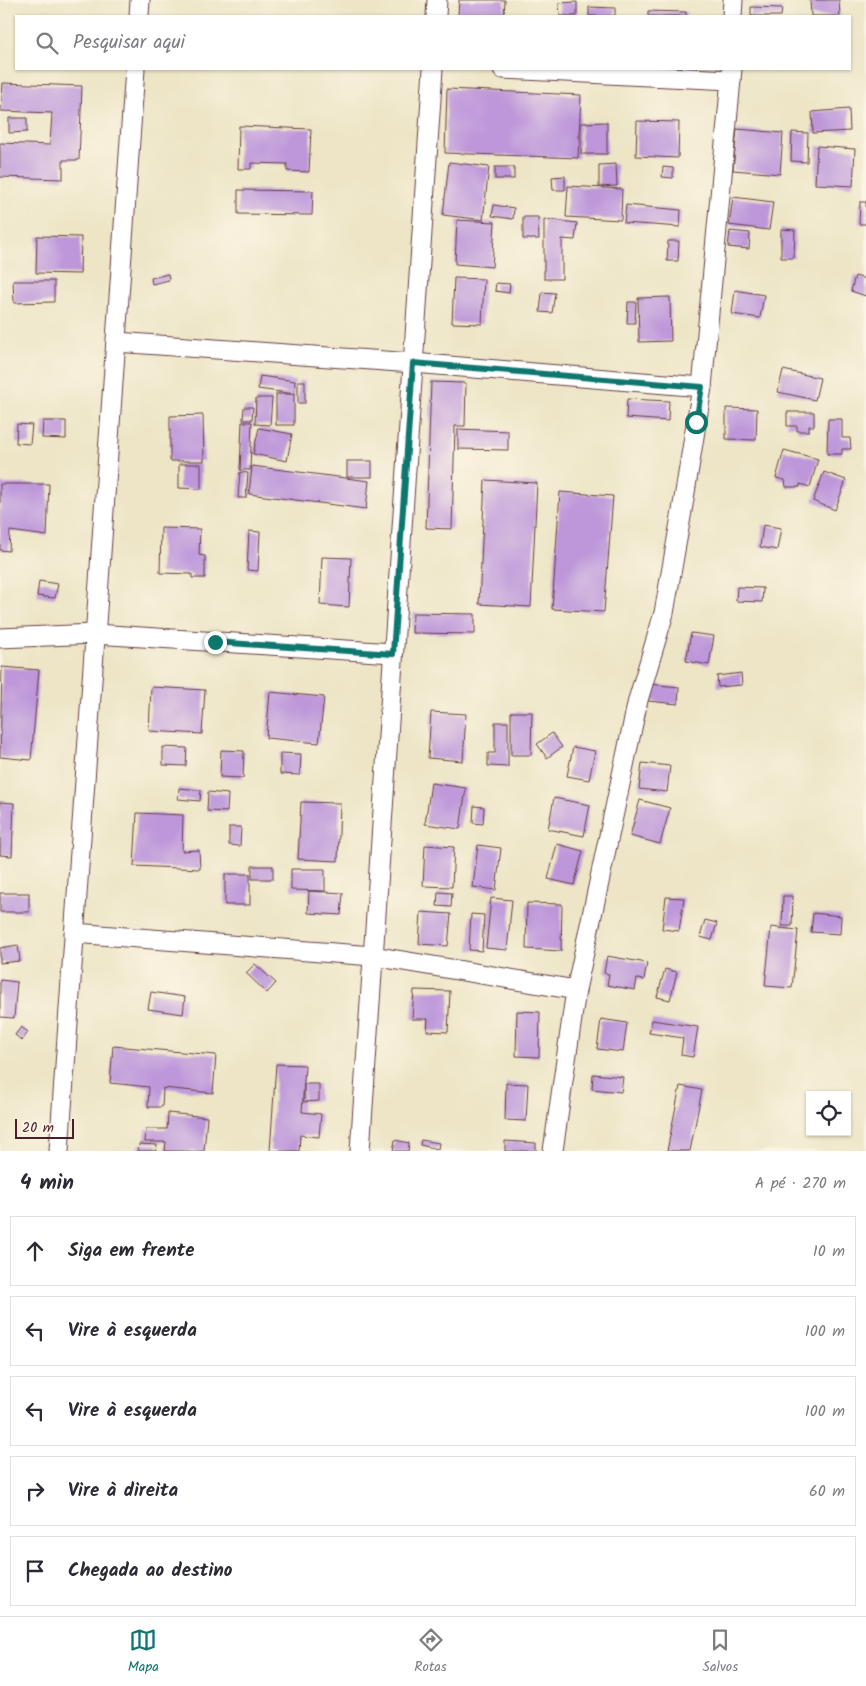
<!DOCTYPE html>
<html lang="pt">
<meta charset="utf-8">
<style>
:root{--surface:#fff;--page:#f7f7f7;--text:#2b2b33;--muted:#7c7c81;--line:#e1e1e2;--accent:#0f766e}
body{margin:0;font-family:Kalam,sans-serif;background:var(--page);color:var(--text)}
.controls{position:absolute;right:15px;bottom:15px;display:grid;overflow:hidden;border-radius:0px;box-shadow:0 1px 4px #0004}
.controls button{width:45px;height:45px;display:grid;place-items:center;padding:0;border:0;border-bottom:1px solid var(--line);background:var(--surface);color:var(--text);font:25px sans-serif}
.scale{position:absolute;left:15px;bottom:12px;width:59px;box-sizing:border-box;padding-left:5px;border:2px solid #4a1f2b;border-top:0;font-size:14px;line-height:18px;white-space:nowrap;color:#4a1f2b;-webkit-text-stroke:4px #fcf5e5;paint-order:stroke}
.stop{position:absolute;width:15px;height:15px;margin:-11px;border:4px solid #0f766e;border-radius:50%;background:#fff}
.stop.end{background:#0f766e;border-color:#fff;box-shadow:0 1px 5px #0008}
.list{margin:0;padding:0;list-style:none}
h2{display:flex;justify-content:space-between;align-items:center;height:65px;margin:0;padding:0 20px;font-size:21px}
h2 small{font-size:16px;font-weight:400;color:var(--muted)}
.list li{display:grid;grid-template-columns:32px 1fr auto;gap:15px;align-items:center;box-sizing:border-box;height:70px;margin:0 10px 10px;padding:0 10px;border:1px solid var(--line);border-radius:0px}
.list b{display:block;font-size:19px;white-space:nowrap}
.list em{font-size:16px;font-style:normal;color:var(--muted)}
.icon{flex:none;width:28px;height:28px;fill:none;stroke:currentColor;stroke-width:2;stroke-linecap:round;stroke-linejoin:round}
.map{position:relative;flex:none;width:866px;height:1151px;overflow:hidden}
.search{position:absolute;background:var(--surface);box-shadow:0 1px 4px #0004;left:15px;right:15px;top:15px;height:55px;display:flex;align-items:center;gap:12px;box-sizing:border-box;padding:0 18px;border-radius:0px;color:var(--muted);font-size:19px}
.sheet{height:465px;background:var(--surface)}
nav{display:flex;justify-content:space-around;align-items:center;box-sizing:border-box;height:70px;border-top:1px solid var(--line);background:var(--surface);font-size:14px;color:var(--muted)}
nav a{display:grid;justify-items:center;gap:2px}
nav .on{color:var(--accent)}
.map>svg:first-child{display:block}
</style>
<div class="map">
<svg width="866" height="1151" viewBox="0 0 866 1151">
<rect width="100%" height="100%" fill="#fcf5e5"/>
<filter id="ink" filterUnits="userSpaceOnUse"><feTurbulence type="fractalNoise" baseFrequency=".02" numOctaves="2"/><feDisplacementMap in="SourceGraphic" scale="10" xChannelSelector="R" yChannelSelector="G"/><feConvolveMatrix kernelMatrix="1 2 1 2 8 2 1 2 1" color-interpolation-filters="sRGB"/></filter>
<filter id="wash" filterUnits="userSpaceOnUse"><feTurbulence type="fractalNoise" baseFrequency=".0096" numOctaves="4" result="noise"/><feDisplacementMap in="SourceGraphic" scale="20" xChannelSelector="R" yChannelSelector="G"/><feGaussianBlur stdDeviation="1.12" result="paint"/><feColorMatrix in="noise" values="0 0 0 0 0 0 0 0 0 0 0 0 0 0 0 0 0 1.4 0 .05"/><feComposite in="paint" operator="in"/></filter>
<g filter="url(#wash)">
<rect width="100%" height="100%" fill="#ede5c6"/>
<g id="blocks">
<g fill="#bd97da">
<polygon points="459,0 505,0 504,16 458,16"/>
<polygon points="810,0 839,0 840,16 811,16"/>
<polygon points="577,2 577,16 560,16 559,3"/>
<polygon points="589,7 615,8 615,16 589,16"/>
<polygon points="751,7 782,8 781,16 751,16"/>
<polygon points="648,11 686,12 686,16 648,16"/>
<polygon points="3,83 82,86 79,160 63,160 63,179 0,177 0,143 50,145 52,113 1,111"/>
<polygon points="447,89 581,95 578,158 445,153"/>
<polygon points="849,109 850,131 813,133 812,112"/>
<polygon points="9,118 27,118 27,132 9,133"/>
<polygon points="637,121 679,122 678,158 636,156"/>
<polygon points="607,122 607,154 581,154 581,123"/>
<polygon points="239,126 311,129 309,172 287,171 287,164 251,163 251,169 238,169"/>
<polygon points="737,129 783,133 780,174 733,170"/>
<polygon points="792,132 808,133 807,162 791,161"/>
<polygon points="817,146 855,149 853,186 815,184"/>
<polygon points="449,162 489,167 483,220 443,215"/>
<polygon points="616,164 617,186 599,187 599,165"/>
<rect x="495" y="167" width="19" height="12"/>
<polygon points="663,167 673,168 673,178 662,177"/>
<polygon points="565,176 565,190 553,190 552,177"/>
<polygon points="568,186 622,189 621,220 566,217"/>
<polygon points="238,190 313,191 312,215 238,214"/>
<polygon points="733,197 773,202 769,230 729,225"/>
<polygon points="860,202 866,202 866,224 859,224"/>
<polygon points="494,205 514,208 513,219 492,216"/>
<polygon points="626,205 681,210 680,227 624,223"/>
<polygon points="523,217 538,217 539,239 523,239"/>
<polygon points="544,219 577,223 575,240 562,239 562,279 544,279"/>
<polygon points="457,220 495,222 492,267 455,264"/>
<polygon points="781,229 795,230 794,258 781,258"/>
<polygon points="730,231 750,233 749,249 728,247"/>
<polygon points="37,236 81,237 80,274 36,273"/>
<polygon points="668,241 679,241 678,261 667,261"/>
<polygon points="168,274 169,280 152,284 151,278"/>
<polygon points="855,276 866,279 866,296 851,291"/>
<polygon points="454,278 484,279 482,324 452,323"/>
<polygon points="13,281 54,281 54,302 14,303"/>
<polygon points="496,283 510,284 509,293 495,291"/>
<polygon points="735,290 764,295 760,318 732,314"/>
<polygon points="542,292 555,293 552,313 540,312"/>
<polygon points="670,297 671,341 639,342 638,298"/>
<polygon points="628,302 636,302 635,323 627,323"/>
<polygon points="783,370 820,378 815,400 778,392"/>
<polygon points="260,376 295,381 294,394 258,389"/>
<rect x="298" y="381" width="7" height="22"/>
<polygon points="431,382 466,383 465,426 455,426 452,529 426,528"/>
<rect x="276" y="394" width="18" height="31"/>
<polygon points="256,398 272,398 270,425 255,424"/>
<polygon points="627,399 669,401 668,421 626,418"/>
<polygon points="244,407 253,407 252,420 243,420"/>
<polygon points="726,408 757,409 756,440 726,439"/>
<polygon points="787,412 814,412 814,426 809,426 809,431 797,431 797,426 787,426"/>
<polygon points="203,415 204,461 170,461 170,416"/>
<polygon points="828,419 842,419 842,438 850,438 851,449 842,449 842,454 827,454"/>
<polygon points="43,421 66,421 66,439 42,438"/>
<polygon points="242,422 252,422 250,470 240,470"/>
<polygon points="17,424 32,425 30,444 16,443"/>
<polygon points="259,428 292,434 287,461 253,454"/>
<polygon points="458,429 508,431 508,450 458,449"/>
<polygon points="784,450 818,459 810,487 800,484 800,487 786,487 785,480 776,478"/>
<rect x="347" y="461" width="25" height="16"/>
<polygon points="179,464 201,464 201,489 179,488"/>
<polygon points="252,466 369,481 366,509 249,494"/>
<polygon points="240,472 248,473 246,498 238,498"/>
<polygon points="824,472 846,480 835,510 813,501"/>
<polygon points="485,480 537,483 531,607 479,604"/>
<polygon points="0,484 49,484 47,536 10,531 9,551 0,550"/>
<polygon points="560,492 613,496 604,612 552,609"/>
<polygon points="763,525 781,528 777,550 760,547"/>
<polygon points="161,528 200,529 199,555 205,556 205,578 192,578 192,574 160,573"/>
<polygon points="249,531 260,532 258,571 247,570"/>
<polygon points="322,557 351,558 349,607 320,605"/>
<polygon points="39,581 58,584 55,598 37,596"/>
<polygon points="737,587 763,588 762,602 736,601"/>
<polygon points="413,613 475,614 475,634 412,633"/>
<polygon points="691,633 714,636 709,665 686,661"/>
<polygon points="2,667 39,670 31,760 0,757"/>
<polygon points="741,673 742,685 718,687 717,676"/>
<polygon points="650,684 679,687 678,704 648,701"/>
<polygon points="151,687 205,690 202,734 149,731"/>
<polygon points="270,692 324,697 319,743 266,738"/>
<polygon points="431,712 466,714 463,761 428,758"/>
<polygon points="511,712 532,712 531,755 511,755"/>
<polygon points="495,722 508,722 508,767 488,766 488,753 495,753"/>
<polygon points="552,733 562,747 547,758 537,744"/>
<polygon points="163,747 187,748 186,766 163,765"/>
<polygon points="573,747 595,751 589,780 567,776"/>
<polygon points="221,750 244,751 243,778 220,777"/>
<polygon points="280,753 301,754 300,775 280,774"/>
<polygon points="642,763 670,766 667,792 639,789"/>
<polygon points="431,783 466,788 460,829 425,824"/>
<polygon points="179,788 201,790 200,801 178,799"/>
<polygon points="208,792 228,794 227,812 207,811"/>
<polygon points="554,798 590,805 584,836 548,829"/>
<polygon points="640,800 670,808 660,844 630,836"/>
<polygon points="0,802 14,803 12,856 0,855"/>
<polygon points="301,802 340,803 338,861 298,859"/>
<polygon points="474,806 484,807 483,824 473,823"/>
<polygon points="137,813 183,815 182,851 199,850 200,869 134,866"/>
<polygon points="229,827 241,827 240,846 229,845"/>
<polygon points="557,844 583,851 574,885 548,879"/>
<polygon points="425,845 454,847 452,887 423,886"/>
<polygon points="478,845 501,848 496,890 473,887"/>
<rect x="252" y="866" width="21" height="13"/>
<polygon points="291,869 325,869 325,891 291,890"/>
<rect x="225" y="874" width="25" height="31"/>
<polygon points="309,891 343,893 341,915 308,913"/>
<polygon points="438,892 452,893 451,907 437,906"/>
<rect x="0" y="893" width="29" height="19"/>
<polygon points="783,896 793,896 792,926 782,926"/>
<polygon points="666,897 684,898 679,931 662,929"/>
<polygon points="491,898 512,900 507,950 486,948"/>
<polygon points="527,903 562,904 561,951 526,949"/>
<polygon points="421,912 451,914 448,946 419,944"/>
<polygon points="813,913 841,916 840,934 811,932"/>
<polygon points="471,914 484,915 482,951 469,950"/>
<polygon points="705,920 717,923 712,940 700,937"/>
<polygon points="771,927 798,930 792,988 765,986"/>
<polygon points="18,945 20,961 0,963 0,948"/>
<polygon points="607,956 647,963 644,980 637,979 635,990 607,985 609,974 604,973"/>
<polygon points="255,964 276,983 267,993 246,973"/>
<polygon points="665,969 677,972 670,1000 657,997"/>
<polygon points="0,980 17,982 14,1018 0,1017"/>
<polygon points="414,990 450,991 448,1032 427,1031 428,1019 412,1019"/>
<polygon points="151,992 185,997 183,1014 148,1009"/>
<polygon points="517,1011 540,1012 539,1057 516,1056"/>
<polygon points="601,1019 627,1023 623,1052 597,1049"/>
<polygon points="652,1020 698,1027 693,1057 681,1055 683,1038 649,1033"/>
<polygon points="21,1027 28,1032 22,1041 15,1035"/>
<polygon points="113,1046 216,1055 213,1093 163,1088 162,1107 148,1107 149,1087 110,1083"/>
<polygon points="276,1064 305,1065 302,1112 321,1114 319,1137 300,1135 299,1151 270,1151"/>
<polygon points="593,1074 623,1077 621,1092 592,1089"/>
<polygon points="506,1083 528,1084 526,1121 505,1120"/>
<polygon points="304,1084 319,1084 319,1101 304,1102"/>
<polygon points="680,1086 702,1090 690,1151 667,1151"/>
<polygon points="168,1113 207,1117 204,1151 165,1151 166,1142 145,1142 146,1129 167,1129"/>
<polygon points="395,1140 409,1143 408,1151 393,1151"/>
<polygon points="421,1140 439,1143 438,1149 420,1145"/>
<polygon points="505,1141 536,1143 536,1151 505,1151"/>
<polygon points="139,1144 157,1145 156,1151 138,1151"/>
</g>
</g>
</g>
<g filter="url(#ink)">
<use href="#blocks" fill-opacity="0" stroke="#623d42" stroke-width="1"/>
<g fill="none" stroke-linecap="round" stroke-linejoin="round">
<defs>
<g id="minor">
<polyline points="139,16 140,0"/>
<polyline points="436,16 437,0"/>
<polyline points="732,16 733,0"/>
<polyline points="503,69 731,80"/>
<polyline points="116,342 413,363 702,387"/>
<polyline points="0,638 95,634 393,653"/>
<polyline points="74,933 373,956 576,990"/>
<polyline points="59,1151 135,69"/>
<polyline points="360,1151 433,69"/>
<polyline points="553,1151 576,990 638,700 664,613 682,511 702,387 732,69"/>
</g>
</defs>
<use href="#minor" stroke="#623d42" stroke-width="21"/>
<use href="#minor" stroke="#fff" stroke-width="19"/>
</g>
</g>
<g fill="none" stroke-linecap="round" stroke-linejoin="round" filter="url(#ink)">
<polyline stroke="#0f766e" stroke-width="6" points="215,642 393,654 413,363 702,387 696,422"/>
</g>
</svg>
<div class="controls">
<button><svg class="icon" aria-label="locate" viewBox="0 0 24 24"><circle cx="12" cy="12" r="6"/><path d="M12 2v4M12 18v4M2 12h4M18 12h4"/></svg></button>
</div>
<div class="scale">20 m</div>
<div class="stop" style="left:696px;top:422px"></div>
<div class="stop end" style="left:215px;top:642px"></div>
<div class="search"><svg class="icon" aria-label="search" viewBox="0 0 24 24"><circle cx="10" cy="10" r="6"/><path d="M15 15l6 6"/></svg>Pesquisar aqui</div>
</div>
<section class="sheet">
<h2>4 min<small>A pé · 270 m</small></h2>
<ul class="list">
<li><svg class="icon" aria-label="ahead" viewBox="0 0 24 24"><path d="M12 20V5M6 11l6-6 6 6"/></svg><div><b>Siga em frente</b></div><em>10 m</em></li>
<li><svg class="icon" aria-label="left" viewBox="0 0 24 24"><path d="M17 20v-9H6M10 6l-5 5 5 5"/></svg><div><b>Vire à esquerda</b></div><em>100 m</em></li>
<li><svg class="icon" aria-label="left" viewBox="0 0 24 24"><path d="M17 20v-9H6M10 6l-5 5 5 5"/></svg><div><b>Vire à esquerda</b></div><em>100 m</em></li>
<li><svg class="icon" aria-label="right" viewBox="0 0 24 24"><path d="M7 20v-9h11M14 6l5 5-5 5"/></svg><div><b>Vire à direita</b></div><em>60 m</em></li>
<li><svg class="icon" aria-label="arrive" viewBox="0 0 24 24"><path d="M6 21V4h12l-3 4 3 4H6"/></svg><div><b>Chegada ao destino</b></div></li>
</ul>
</section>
<nav>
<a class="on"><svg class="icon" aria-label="map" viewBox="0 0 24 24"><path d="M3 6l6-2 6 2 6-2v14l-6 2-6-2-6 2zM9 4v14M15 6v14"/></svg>Mapa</a>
<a><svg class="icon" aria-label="directions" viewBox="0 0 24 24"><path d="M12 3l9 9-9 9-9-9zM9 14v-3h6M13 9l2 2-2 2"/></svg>Rotas</a>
<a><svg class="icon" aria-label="saved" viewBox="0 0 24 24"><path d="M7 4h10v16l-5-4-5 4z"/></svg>Salvos</a>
</nav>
